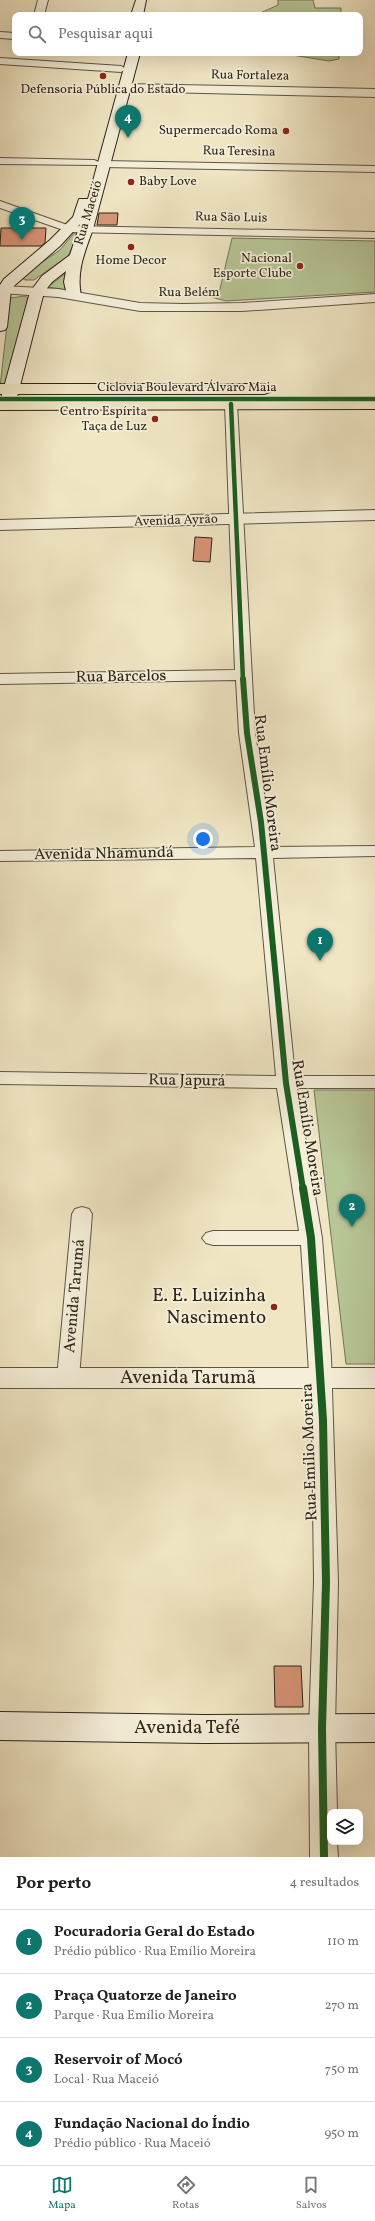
<!DOCTYPE html>
<html lang="pt">
<meta charset="utf-8">
<style>
:root{--surface:#fff;--page:#f2f2f2;--text:#202124;--muted:#757577;--line:#e0e0e0;--accent:#0f766e}
body{margin:0;font-family:Vollkorn,serif;background:var(--page);color:var(--text)}
.controls{position:absolute;right:12px;bottom:12px;display:grid;overflow:hidden;border-radius:8px;box-shadow:0 4px 16px #0002}
.controls button{width:36px;height:36px;display:grid;place-items:center;padding:0;border:0;border-bottom:1px solid var(--line);background:var(--surface);color:var(--text);font:20px sans-serif}
.you{position:absolute;left:203px;top:839px;width:14px;height:14px;margin:-10px;border:3px solid #fff;border-radius:50%;background:#1a73e8;box-shadow:0 0 0 6px #1a73e833}
.badge{display:grid;place-items:center;width:26px;height:26px;border-radius:50%;background:var(--accent);color:#fff;font-size:13px;font-weight:700}
.pin{position:absolute;translate:-50% -33px;filter:drop-shadow(0 1px 2px #0008)}
.pin::after{content:'';position:absolute;top:21px;width:14px;height:12px;background:inherit;clip-path:polygon(0 0,100% 0,50% 100%)}
.list{margin:0;padding:0;list-style:none}
h2{display:flex;justify-content:space-between;align-items:center;height:52px;margin:0;padding:0 16px;font-size:17px}
h2 small{font-size:13px;font-weight:400;color:var(--muted)}
.list li{display:grid;grid-template-columns:26px 1fr auto;gap:12px;align-items:center;box-sizing:border-box;height:64px;padding:0 16px;border-top:1px solid var(--line)}
.list b{display:block;font-size:15px;white-space:nowrap}
.list p{margin:0;font-size:13px;white-space:nowrap;color:var(--muted)}
.list em{font-size:13px;font-style:normal;color:var(--muted)}
.icon{flex:none;width:22px;height:22px;fill:none;stroke:currentColor;stroke-width:2;stroke-linecap:round;stroke-linejoin:round}
.map{position:relative;flex:none;width:375px;height:1857px;overflow:hidden}
.search{position:absolute;background:var(--surface);box-shadow:0 4px 16px #0002;left:12px;right:12px;top:12px;height:44px;display:flex;align-items:center;gap:10px;box-sizing:border-box;padding:0 14px;border-radius:8px;color:var(--muted);font-size:15px}
.sheet{height:308px;background:var(--surface)}
nav{display:flex;justify-content:space-around;align-items:center;box-sizing:border-box;height:56px;border-top:1px solid var(--line);background:var(--surface);font-size:11px;color:var(--muted)}
nav a{display:grid;justify-items:center;gap:2px}
nav .on{color:var(--accent)}
.map>svg:first-child{display:block}
</style>
<div class="map">
<svg width="375" height="1857" viewBox="0 0 375 1857">
<rect width="100%" height="100%" fill="#f0e6c4"/>
<filter id="stains"><feTurbulence type="fractalNoise" baseFrequency=".005" numOctaves="4"/><feColorMatrix values="0 0 0 0 .2 0 0 0 0 .09 0 0 0 0 .02 0 0 0 .5 -.17"/></filter>
<radialGradient id="worn" r=".72"><stop offset=".6" stop-color="#630" stop-opacity="0"/><stop offset="1" stop-color="#630" stop-opacity=".3"/></radialGradient>
<g fill="#b7c696" stroke="#727658">
<polygon points="278,0 313,0 315,8 341,8 341,15 256,15 278,5"/>
<polygon points="280,53 339,53 339,59 329,61"/>
<polygon points="85,220 68,256 34,280 25,280 22,278 22,276 60,250"/>
<polygon points="232,238 375,241 375,292 226,301 211,297 219,293"/>
<polygon points="71,269 67,290 48,287"/>
<polygon points="25,296 28,298 5,387 0,387 10,298"/>
<polygon points="314,1090 375,1090 375,1364 346,1364"/>
</g>
<g fill="#d99578" stroke="#2e251b">
<polygon points="99,213 118,213 117,225 97,225"/>
<polygon points="1,228 46,228 45,243 41,246 0,246"/>
<polygon points="195,537 212,538 210,562 193,561"/>
<polygon points="274,1666 301,1666 303,1707 275,1707"/>
</g>
<g fill="none" stroke-linecap="round" stroke-linejoin="round">
<defs>
<g id="minor">
<polygon points="38,0 48,0 44,15 34,15"/>
<polygon points="0,58 121,66 126,69 121,72 0,64"/>
<polygon points="0,158 94,160 99,162 103,161 375,166 375,172 103,167 98,165 0,164"/>
<polygon points="0,201 70,226 375,232 375,238 69,232 0,208"/>
<polygon points="4,286 58,289 140,303 182,304 242,303 375,294 375,302 242,311 140,311 58,297 0,293 0,287"/>
<polygon points="231,400 237,404 255,733 272,847 375,846 375,856 273,858 295,1076 375,1076 375,1088 297,1088 322,1238 331,1357 338,1582 335,1728 337,1812 330,1812 330,1842 337,1842 338,1857 310,1857 309,1728 314,1582 312,1420 301,1245 213,1245 206,1243 202,1238 206,1233 213,1231 299,1231 277,1088 0,1084 0,1072 276,1076 256,858 0,861 0,851 255,847 239,733 236,680 0,684 0,674 235,670 225,404"/>
<polygon points="82,1207 89,1209 92,1214 79,1378 76,1384 68,1386 60,1384 57,1378 72,1214 75,1209"/>
</g>
<g id="tertiary">
<polygon points="0,32 15,33 15,39 0,38"/>
<polygon points="125,84 375,89 375,97 121,91 119,88"/>
<polygon points="375,510 375,520 0,530 0,520"/>
<rect x="0" y="1368" width="375" height="20"/>
</g>
<g id="secondary">
<polygon points="136,0 146,0 143,15 131,15"/>
<path d="M128,53H140L93,229C85,251 76,272 81,295L74,299L67,295L64,282L66,271L52,282L44,292L15,405L13,408H1L0,402L30,292L42,276L70,255L80,224L60,246L15,285L11,290L7,327L5,330L0,331V285L4,279L50,240L73,217L79,199H88Z"/>
<polygon points="0,1712 204,1715 375,1714 375,1742 204,1743 0,1740"/>
</g>
<g id="primary">
<polygon points="0,384 264,384 270,386 272,389 270,392 264,394 0,394"/>
<polygon points="375,399 375,409 0,410 0,400"/>
</g>
</defs>
<use href="#minor" stroke="#5e5545" stroke-width="2"/>
<use href="#tertiary" stroke="#5e5545" stroke-width="2"/>
<use href="#secondary" stroke="#2e251b" stroke-width="2"/>
<use href="#primary" stroke="#2e251b" stroke-width="2"/>
<use href="#minor" fill="#f5efd9" fill-rule="evenodd"/>
<use href="#tertiary" fill="#f5efd9" fill-rule="evenodd"/>
<use href="#secondary" fill="#f5efd9" fill-rule="evenodd"/>
<use href="#primary" fill="#f0e6c4" fill-rule="evenodd"/>
<defs>
<g id="cycleway-far2">
<polyline points="0,399 375,399"/>
<polyline points="231,404 243,680"/>
</g>
<polyline id="cycleway-far1" points="243,679 247,733 261,822 286,1083 303,1189"/>
<polyline id="cycleway" points="303,1188 311,1238 323,1420 326,1582 322,1728 324,1857"/>
</defs>
<use href="#cycleway-far2" stroke="#f5efd9" stroke-width="6"/>
<use href="#cycleway-far1" stroke="#f5efd9" stroke-width="8"/>
<use href="#cycleway" stroke="#f5efd9" stroke-width="10"/>
<use href="#cycleway-far2" stroke="#1b5e20" stroke-width="4.5"/>
<use href="#cycleway-far1" stroke="#1b5e20" stroke-width="6"/>
<use href="#cycleway" stroke="#1b5e20" stroke-width="8"/>
</g>
<g fill="#8f2418" stroke="#f5efd9" stroke-width="1.5">
<circle cx="103" cy="76" r="4"/>
<circle cx="286" cy="131" r="4"/>
<circle cx="131" cy="182" r="4"/>
<circle cx="131" cy="247" r="4"/>
<circle cx="300" cy="266" r="4"/>
<circle cx="155" cy="419" r="4"/>
<circle cx="274" cy="1307" r="4"/>
</g>
<g text-anchor="middle" dominant-baseline="central" stroke-width="3.5" stroke-linejoin="round" paint-order="stroke">
<g font-size="13" fill="#2e251b" stroke="#f5efd9">
<text transform="translate(250 76) rotate(1)">Rua Fortaleza</text>
<text transform="translate(239 152) rotate(1)">Rua Teresina</text>
<text transform="translate(89 213) rotate(-73)">Rua Maceió</text>
<text transform="translate(231 218) rotate(1)">Rua São Luis</text>
<text x="189" y="293">Rua Belém</text>
<text x="187" y="388">Ciclovia Boulevard Álvaro Maia</text>
<text transform="translate(176 521) rotate(-2)">Avenida Ayrão</text>
</g>
<g font-size="13" fill="#2e251b" stroke="#f5efd9" text-anchor="end">
<text x="103" y="90" text-anchor="middle">Defensoria Pública do Estado</text>
<text x="278" y="131">Supermercado Roma</text>
<text x="139" y="182" text-anchor="start">Baby Love</text>
<text x="292" y="259">Nacional<tspan x="292" dy="15">Esporte Clube</tspan></text>
<text x="131" y="261" text-anchor="middle">Home Decor</text>
<text x="147" y="412">Centro Espírita<tspan x="147" dy="15">Taça de Luz</tspan></text>
</g>
<g font-size="16" fill="#2e251b" stroke="#f5efd9">
<text transform="translate(121 677) rotate(-1)">Rua Barcelos</text>
<text transform="translate(267 783) rotate(83)">Rua Emílio Moreira</text>
<text transform="translate(104 854) rotate(-1)">Avenida Nhamundá</text>
<text transform="translate(187 1081) rotate(1)">Rua Japurá</text>
<text transform="translate(307 1128) rotate(81)">Rua Emílio Moreira</text>
<text transform="translate(75 1296) rotate(-85)">Avenida Tarumá</text>
<text transform="translate(310 1452) rotate(-92)">Rua Emílio Moreira</text>
</g>
<g font-size="19" fill="#2e251b" stroke="#f5efd9" text-anchor="end">
<text x="266" y="1296">E. E. Luizinha<tspan x="266" dy="22">Nascimento</tspan></text>
</g>
<g font-size="19" fill="#2e251b" stroke="#f5efd9">
<text x="188" y="1378">Avenida Tarumã</text>
<text x="187" y="1728">Avenida Tefé</text>
</g>
</g>
<rect width="100%" height="100%" filter="url(#stains)"/>
<rect width="100%" height="100%" fill="url(#worn)"/>
</svg>
<div class="controls">
<button><svg class="icon" aria-label="layers" viewBox="0 0 24 24"><path d="M12 4l9 5-9 5-9-5zM3 14l9 5 9-5"/></svg></button>
</div>
<div class="you"></div>
<div class="pin badge" style="left:320px;top:961px">1</div>
<div class="pin badge" style="left:352px;top:1227px">2</div>
<div class="pin badge" style="left:22px;top:240px">3</div>
<div class="pin badge" style="left:128px;top:138px">4</div>
<div class="search"><svg class="icon" aria-label="search" viewBox="0 0 24 24"><circle cx="10" cy="10" r="6"/><path d="M15 15l6 6"/></svg>Pesquisar aqui</div>
</div>
<section class="sheet">
<h2>Por perto<small>4 resultados</small></h2>
<ul class="list">
<li><span class="badge">1</span><div><b>Pocuradoria Geral do Estado</b><p>Prédio público · Rua Emílio Moreira</p></div><em>110 m</em></li>
<li><span class="badge">2</span><div><b>Praça Quatorze de Janeiro</b><p>Parque · Rua Emílio Moreira</p></div><em>270 m</em></li>
<li><span class="badge">3</span><div><b>Reservoir of Mocó</b><p>Local · Rua Maceió</p></div><em>750 m</em></li>
<li><span class="badge">4</span><div><b>Fundação Nacional do Índio</b><p>Prédio público · Rua Maceió</p></div><em>950 m</em></li>
</ul>
</section>
<nav>
<a class="on"><svg class="icon" aria-label="map" viewBox="0 0 24 24"><path d="M3 6l6-2 6 2 6-2v14l-6 2-6-2-6 2zM9 4v14M15 6v14"/></svg>Mapa</a>
<a><svg class="icon" aria-label="directions" viewBox="0 0 24 24"><path d="M12 3l9 9-9 9-9-9zM9 14v-3h6M13 9l2 2-2 2"/></svg>Rotas</a>
<a><svg class="icon" aria-label="saved" viewBox="0 0 24 24"><path d="M7 4h10v16l-5-4-5 4z"/></svg>Salvos</a>
</nav>
